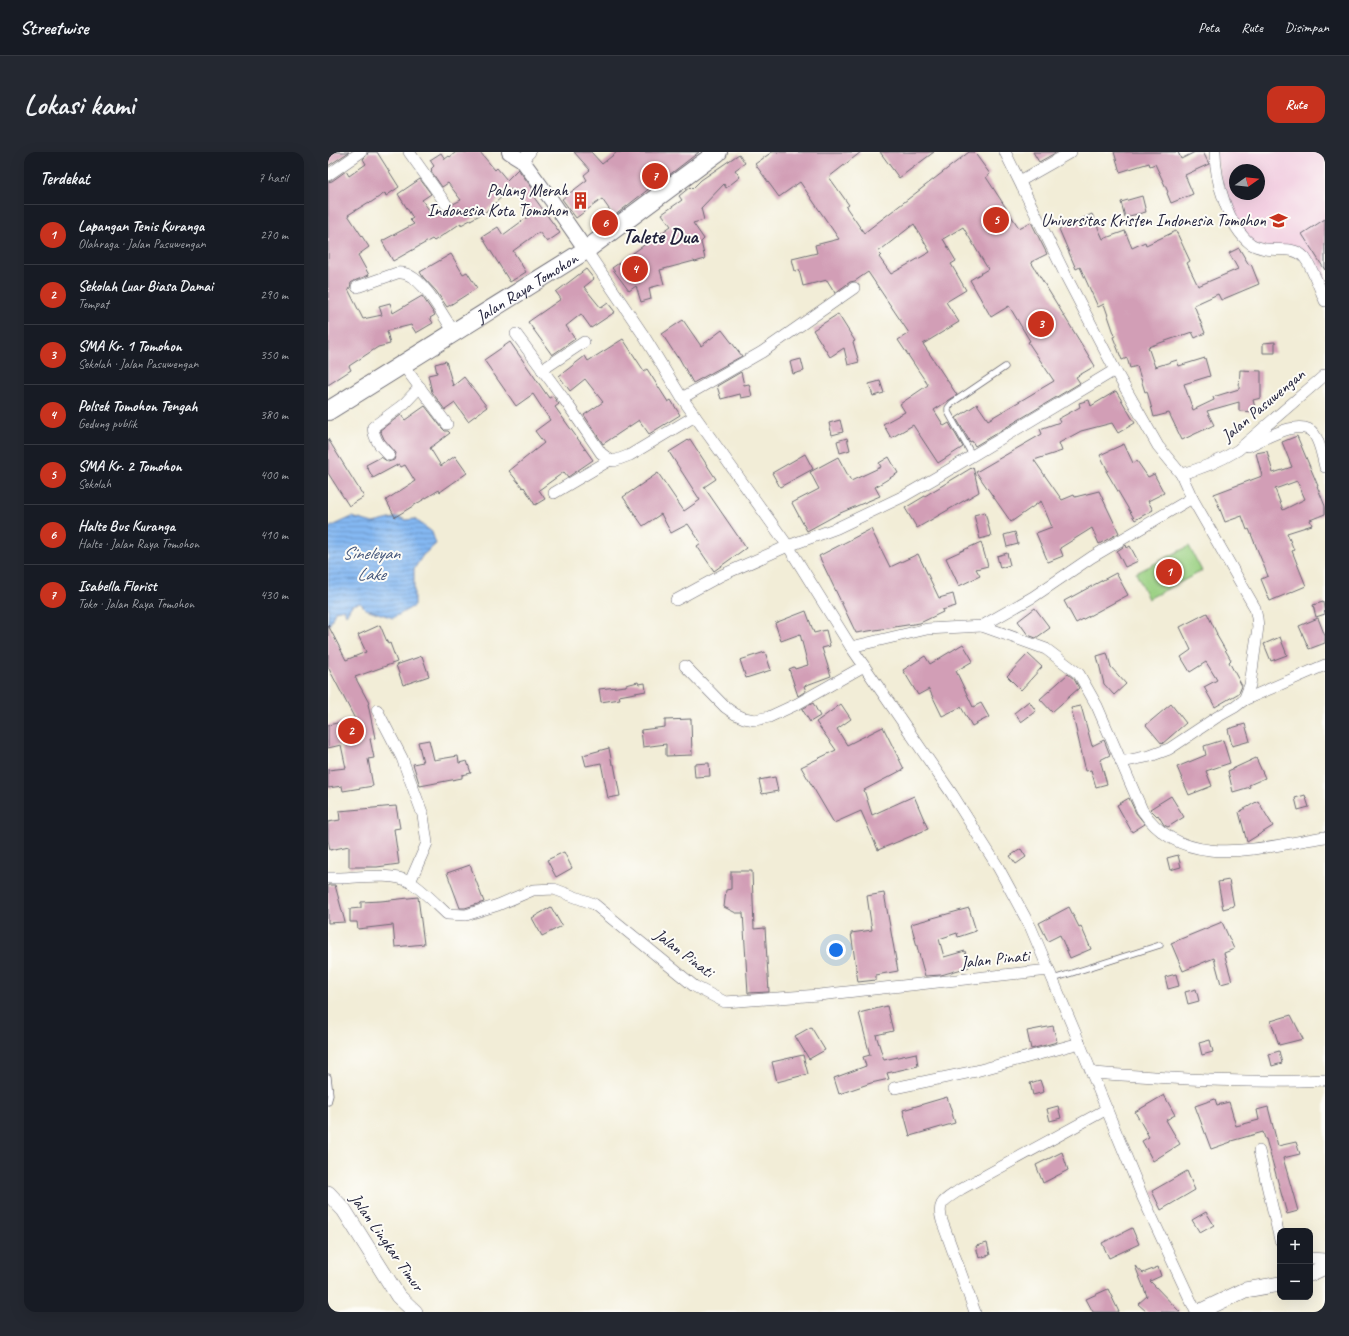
<!DOCTYPE html>
<html lang="id">
<meta charset="utf-8">
<style>
:root{--surface:#171b24;--page:#242831;--text:#f1f3f6;--muted:#9ea1a6;--line:#363941;--accent:#c8321e}
body{margin:0;font-family:Caveat,sans-serif;background:var(--page);color:var(--text)}
.controls{position:absolute;right:12px;bottom:12px;display:grid;overflow:hidden;border-radius:8px;box-shadow:0 4px 16px #0002}
.controls button{width:36px;height:36px;display:grid;place-items:center;padding:0;border:0;border-bottom:1px solid var(--line);background:var(--surface);color:var(--text);font:20px sans-serif}
.compass{position:absolute;left:901px;top:12px;width:36px;height:36px;border-radius:50%;background:var(--surface);box-shadow:0 4px 16px #0002;rotate:75deg}
.you{position:absolute;left:508px;top:798px;width:14px;height:14px;margin:-10px;border:3px solid #fff;border-radius:50%;background:#1a73e8;box-shadow:0 0 0 6px #1a73e833}
.badge{display:grid;place-items:center;width:26px;height:26px;border-radius:50%;background:var(--accent);color:#fff;font-size:13px;font-weight:700}
.pin{position:absolute;translate:-50% -50%;border:2px solid #fff;box-shadow:0 1px 4px #0006}
.list{margin:0;padding:0;list-style:none}
h2{display:flex;justify-content:space-between;align-items:center;height:52px;margin:0;padding:0 16px;font-size:17px}
h2 small{font-size:13px;font-weight:400;color:var(--muted)}
.list li{display:grid;grid-template-columns:26px 1fr auto;gap:12px;align-items:center;box-sizing:border-box;height:60px;padding:0 16px;border-top:1px solid var(--line)}
.list b{display:block;font-size:15px;white-space:nowrap}
.list p{margin:0;font-size:13px;white-space:nowrap;color:var(--muted)}
.list em{font-size:13px;font-style:normal;color:var(--muted)}
.map{position:relative;flex:none;width:997px;height:1160px;overflow:hidden;border-radius:12px}
header{display:flex;align-items:center;gap:24px;box-sizing:border-box;height:56px;padding:0 20px;background:var(--surface);border-bottom:1px solid var(--line)}
header strong{font-size:19px}
nav{display:flex;gap:22px;margin-inline-start:auto;font-size:14px}
.intro{display:flex;align-items:center;justify-content:space-between;box-sizing:border-box;height:96px;padding:0 24px}
h1{margin:0;font-size:28px}
.button{padding:10px 18px;border-radius:12px;background:var(--accent);color:#fff;font-size:14px;font-weight:700}
main{display:flex;gap:24px;padding:0 24px}
aside{flex:1;background:var(--surface);border-radius:12px;box-shadow:0 4px 16px #0002}
.map>svg:first-child{display:block}
</style>
<header>
<strong>Streetwise</strong>
<nav><a>Peta</a><a>Rute</a><a>Disimpan</a></nav>
</header>
<div class="intro"><h1>Lokasi kami</h1><a class="button">Rute</a></div>
<main>
<aside>
<h2>Terdekat<small>7 hasil</small></h2>
<ul class="list">
<li><span class="badge">1</span><div><b>Lapangan Tenis Kuranga</b><p>Olahraga · Jalan Pasuwengan</p></div><em>270 m</em></li>
<li><span class="badge">2</span><div><b>Sekolah Luar Biasa Damai</b><p>Tempat</p></div><em>290 m</em></li>
<li><span class="badge">3</span><div><b>SMA Kr. 1 Tomohon</b><p>Sekolah · Jalan Pasuwengan</p></div><em>350 m</em></li>
<li><span class="badge">4</span><div><b>Polsek Tomohon Tengah</b><p>Gedung publik</p></div><em>380 m</em></li>
<li><span class="badge">5</span><div><b>SMA Kr. 2 Tomohon</b><p>Sekolah</p></div><em>400 m</em></li>
<li><span class="badge">6</span><div><b>Halte Bus Kuranga</b><p>Halte · Jalan Raya Tomohon</p></div><em>410 m</em></li>
<li><span class="badge">7</span><div><b>Isabella Florist</b><p>Toko · Jalan Raya Tomohon</p></div><em>430 m</em></li>
</ul>
</aside>
<div class="map">
<svg width="997" height="1160" viewBox="0 0 997 1160">
<defs>
<pattern id="water-rules" width="6" height="5" patternUnits="userSpaceOnUse"><rect width="6" height="5" fill="#84b8f2"/><path d="M0 2.5h6" fill="none" stroke="#6c95c5"/></pattern>
</defs>
<rect width="100%" height="100%" fill="#fdfcf7"/>
<filter id="ink" filterUnits="userSpaceOnUse"><feTurbulence type="fractalNoise" baseFrequency=".025" numOctaves="2"/><feDisplacementMap in="SourceGraphic" scale="8" xChannelSelector="R" yChannelSelector="G"/><feConvolveMatrix kernelMatrix="1 2 1 2 8 2 1 2 1" color-interpolation-filters="sRGB"/></filter>
<filter id="wash" filterUnits="userSpaceOnUse"><feTurbulence type="fractalNoise" baseFrequency=".012" numOctaves="4" result="noise"/><feDisplacementMap in="SourceGraphic" scale="16" xChannelSelector="R" yChannelSelector="G"/><feGaussianBlur stdDeviation="0.9" result="paint"/><feColorMatrix in="noise" values="0 0 0 0 0 0 0 0 0 0 0 0 0 0 0 0 0 1.4 0 .05"/><feComposite in="paint" operator="in"/></filter>
<g filter="url(#wash)">
<rect width="100%" height="100%" fill="#f2edd7"/>
<path fill="#f2cfe1" fill-rule="evenodd" d="M887,0H997V149L976,105L924,93L899,54ZM907,18H931V42H907Z"/>
<polygon fill="#9ad082" stroke="#5e795e" points="861,394 874,419 820,447 808,421"/>
<polygon fill="url(#water-rules)" stroke="#536d96" points="24,365 45,371 70,365 78,368 87,367 104,380 108,392 95,403 86,417 86,454 65,466 38,457 32,451 24,453 18,463 16,457 7,459 2,472 0,473 0,376"/>
<g id="blocks">
<g fill="#d29eb6" fill-rule="evenodd">
<polygon points="0,0 21,0 0,14"/>
<polygon points="40,0 49,0 71,35 58,44 57,41 42,51 41,50 20,63 41,95 30,103 41,123 26,129 23,131 22,136 20,137 35,167 54,163 51,154 62,151 65,161 94,144 107,163 102,166 105,171 88,181 83,173 59,179 62,192 50,195 21,214 23,218 0,233 0,30 4,29 18,19 21,24 38,12 35,7 39,3"/>
<polygon points="128,0 152,0 167,18 169,16 179,28 190,17 208,41 205,44 232,81 219,90 211,80 185,99 198,120 182,130 154,85 170,75 175,83 201,64 194,55 197,53 183,37 159,58 159,59 133,73 133,71 106,89 104,87 65,109 54,89 86,72 82,68 85,66 70,42 92,27 103,42 94,48 106,65 115,58 122,58 125,52 133,48 120,31 114,35 103,19 104,18 103,17 106,14 102,8 113,1 117,7 121,4 122,5"/>
<polygon points="246,0 263,0 274,12 289,0 371,0 336,27 335,26 322,37 322,36 286,64 274,47 248,66 234,47 259,28 256,23 262,18"/>
<path d="M444,0H533L501,25L521,53L518,55L536,81L641,0H646L662,22L658,25L691,76L703,70L719,102L703,110L767,214L748,225L752,231L647,294L644,289L642,290L628,266L649,252L660,268L726,229L700,190L702,189L681,154L663,165L642,128L660,117L635,75L615,87L628,109L623,112L638,138L618,150L631,170L595,192L629,243L606,258L616,274L621,271L635,295L610,311L585,273L563,286L555,272L577,260L572,252L600,233L570,188L581,181L540,120L527,129L522,130L507,141L499,128L475,134L471,118L467,119L464,107L489,101L487,93L511,87L472,30L451,45L427,12ZM586,72L602,100L563,122L551,105L553,103L550,100Z"/>
<polygon points="552,0 606,0 571,26"/>
<polygon points="705,0 729,0 711,10"/>
<polygon points="786,0 850,0 853,7 867,0 875,0 881,12 857,23 865,42 843,51 839,41 840,40 827,12 822,14 821,11 792,20"/>
<polygon points="411,2 417,11 407,18 412,25 398,36 396,32 373,56 376,68 365,71 376,87 373,90 377,107 367,110 366,109 332,118 336,132 321,136 323,147 313,150 308,134 301,139 284,116 343,74 334,62 354,48 351,44 362,35 364,37 373,28"/>
<polygon points="814,44 818,60 797,65 793,50"/>
<polygon points="764,62 775,87 797,79 804,96 817,90 818,93 848,79 862,109 859,111 870,134 910,117 901,101 911,96 921,113 923,112 931,132 893,148 890,142 866,153 877,181 867,186 864,180 820,195 827,215 849,208 851,214 877,206 882,224 856,232 865,258 886,248 885,245 911,237 912,218 933,219 933,246 925,248 928,260 911,259 911,250 879,259 886,273 854,288 841,261 826,265 819,239 817,240 809,214 802,216 799,206 794,208 785,185 787,184 776,152 770,155 752,115 748,117 731,77"/>
<polygon points="997,67 997,118 974,82"/>
<polygon points="123,102 135,122 139,120 149,136 119,155 108,139 95,125 92,120"/>
<polygon points="258,117 266,127 256,135 273,156 280,151 287,160 263,176 253,162 238,174 247,187 224,203 200,170 233,147 228,140"/>
<polygon points="510,162 527,189 525,190 531,210 520,213 516,196 502,205 485,178"/>
<polygon points="355,168 373,194 394,178 414,204 365,231 350,204 349,205 334,182"/>
<polygon points="295,187 316,219 319,217 340,250 343,248 352,263 321,282 311,268 275,292 256,263 275,250 257,227 242,239 231,224 257,204 260,209"/>
<polygon points="182,190 221,246 225,244 230,251 231,252 227,255 265,308 240,325 236,320 211,338 217,347 207,353 196,335 195,336 181,319 216,291 207,279 222,268 205,242 188,254 156,208"/>
<polygon points="947,190 947,201 935,201 935,191"/>
<polygon points="473,207 476,219 465,222 462,210"/>
<polygon points="118,209 125,234 136,225 159,255 140,269 127,251 117,258 104,240 100,223 109,221 107,212"/>
<polygon points="413,220 416,233 421,232 424,244 413,246 412,242 393,247 389,234"/>
<polygon points="552,229 556,241 545,244 541,232"/>
<polygon points="788,239 807,271 790,281 784,271 753,279 731,291 734,299 706,308 734,348 746,343 747,345 771,339 791,381 771,392 764,376 732,396 735,404 720,410 708,381 724,375 713,349 683,370 648,320 714,282 712,277 732,270 730,267 752,255 751,251 761,248 763,254"/>
<polygon points="97,254 114,276 117,279 120,279 122,281 102,296 113,314 127,304 139,321 112,340 111,338 67,365 58,348 87,329 77,313 73,315 71,312 45,326 38,313 53,305 60,310 66,308 68,301 56,287 52,278 73,263 77,268"/>
<polygon points="512,268 515,280 504,283 501,271"/>
<path d="M969,284L990,334H989L997,354V362L982,368L984,373L959,381L966,398L964,399L978,434L942,449L933,427L940,424L921,377L919,378L914,364L897,370L886,342L934,324L928,301L939,299L945,321L964,315L954,290ZM969,329L977,347L955,358L947,337Z"/>
<polygon points="519,286 522,298 512,301 509,289"/>
<polygon points="0,287 36,345 21,354 0,321"/>
<polygon points="362,287 388,327 376,335 418,396 386,419 369,394 373,391 360,372 343,381 333,362 315,374 295,345 330,321 356,359 372,348 341,300"/>
<polygon points="796,292 805,311 809,309 820,325 826,322 836,341 820,349 825,358 807,368 778,319 780,319 772,303"/>
<polygon points="477,302 485,317 452,335 444,321"/>
<polygon points="510,305 523,329 553,315 551,311 561,305 570,321 547,335 552,344 510,362 479,379 464,351 491,337 482,320"/>
<polygon points="645,315 651,340 589,376 577,356"/>
<polygon points="657,360 663,384 652,387 646,363"/>
<polygon points="543,377 562,415 590,402 611,446 625,442 628,454 614,458 615,460 592,471 528,481 491,404"/>
<polygon points="687,380 690,392 679,395 676,383"/>
<polygon points="653,390 660,414 648,417 652,424 631,434 618,406"/>
<polygon points="798,393 799,396 802,394 810,409 797,415 789,399"/>
<polygon points="679,401 682,413 672,416 669,404"/>
<polygon points="788,421 800,443 748,471 736,449"/>
<polygon points="995,450 997,462 988,465 985,453"/>
<polygon points="707,456 722,476 708,486 700,483 690,469"/>
<polygon points="478,459 486,481 498,478 502,494 494,496 503,524 476,534 478,539 470,544 461,517 466,515 467,517 480,513 472,482 453,489 447,471"/>
<polygon points="879,461 889,482 888,482 903,508 901,510 914,534 911,541 887,555 876,535 889,528 878,510 862,520 853,505 863,498 852,475"/>
<polygon points="990,466 997,484 997,491 981,497 971,474"/>
<polygon points="0,473 18,508 38,500 30,483 52,473 60,492 62,491 69,510 27,525 41,551 40,552 47,586 42,587 46,606 40,607 45,634 15,639 14,634 0,636 0,618 18,616 13,593 0,596 0,573 27,567 0,515"/>
<polygon points="952,485 959,503 943,509 936,492"/>
<polygon points="635,492 645,509 628,519 645,555 653,551 661,565 644,574 633,555 614,564 601,537 590,543 575,518 597,504 602,512"/>
<polygon points="437,500 443,518 418,526 412,508"/>
<polygon points="779,501 783,515 798,532 786,543 776,532 769,504"/>
<polygon points="700,502 714,515 693,538 679,524"/>
<polygon points="94,504 101,524 75,533 68,513"/>
<polygon points="740,522 746,527 751,536 724,560 712,547"/>
<polygon points="310,530 311,532 317,531 318,539 291,544 292,547 273,550 271,537 298,534 298,533"/>
<polygon points="701,549 708,559 693,570 686,561"/>
<polygon points="485,551 492,564 482,570 474,557"/>
<polygon points="513,552 523,567 509,577 519,593 555,575 576,617 536,638 544,663 586,644 600,677 550,698 533,659 506,671 473,615 508,598 488,570"/>
<polygon points="843,552 858,571 834,592 818,573"/>
<polygon points="753,554 764,594 776,588 782,603 772,608 779,632 768,635 763,618 758,619 743,556"/>
<polygon points="363,567 364,603 338,604 338,592 315,595 313,578 337,575 337,568"/>
<polygon points="917,572 922,589 904,594 900,577"/>
<polygon points="101,588 106,608 130,604 131,611 139,609 143,621 134,623 134,626 92,634 85,612 95,610 90,590"/>
<polygon points="895,588 902,611 878,619 884,634 861,643 849,615 878,603 876,594"/>
<polygon points="281,596 284,612 286,612 292,644 280,646 273,611 258,614 255,603"/>
<polygon points="928,606 937,626 921,633 922,635 905,640 900,619"/>
<polygon points="381,611 382,624 367,625 366,612"/>
<polygon points="447,625 450,639 434,642 431,628"/>
<polygon points="977,643 981,655 970,658 967,646"/>
<polygon points="843,644 856,665 840,675 836,673 830,663 829,664 822,657"/>
<polygon points="801,646 808,661 817,672 804,680 789,653"/>
<polygon points="930,649 945,674 919,690 911,660"/>
<polygon points="68,654 72,676 66,677 71,712 49,715 21,715 21,694 2,698 0,688 0,670 12,668 11,659"/>
<polygon points="693,697 698,705 688,712 682,704"/>
<polygon points="236,700 244,716 228,725 219,708"/>
<polygon points="850,703 853,715 842,718 839,706"/>
<polygon points="142,713 156,750 137,756 132,756 119,721"/>
<polygon points="403,719 424,719 426,777 437,776 441,840 420,841 415,761 408,761 396,755 398,738 403,737"/>
<polygon points="901,728 906,754 895,757 890,730"/>
<polygon points="0,733 7,733 17,770 0,771"/>
<polygon points="556,741 570,819 548,823 548,828 530,830 523,781 544,778 539,744"/>
<polygon points="90,745 96,792 67,795 65,773 30,777 29,770 22,770 22,757 33,756 33,750 53,749"/>
<polygon points="223,755 234,774 214,784 204,766"/>
<polygon points="741,755 751,775 753,774 763,797 742,806 732,783 720,789 711,771"/>
<polygon points="641,756 648,779 630,785 629,781 611,787 616,805 637,799 641,815 613,823 597,824 583,772"/>
<polygon points="894,770 906,797 896,801 904,829 893,832 886,806 855,819 843,791"/>
<polygon points="848,822 851,834 840,837 837,825"/>
<polygon points="868,837 871,849 860,852 857,840"/>
<polygon points="559,854 565,879 548,883 556,908 588,901 590,914 559,921 561,927 543,931 511,942 506,926 538,914 535,905 542,903 531,861"/>
<polygon points="963,863 975,887 951,893 943,869"/>
<polygon points="725,874 729,890 703,897 699,879"/>
<polygon points="483,875 497,898 481,907 467,884"/>
<polygon points="882,888 885,900 874,903 871,891"/>
<polygon points="951,899 954,911 944,914 941,902"/>
<polygon points="475,903 480,922 449,930 444,910"/>
<polygon points="712,928 716,940 705,943 702,931"/>
<polygon points="836,943 847,963 838,968 852,992 825,1009 814,989 821,985 807,960"/>
<polygon points="619,945 627,971 582,984 575,958"/>
<polygon points="887,947 889,953 901,950 908,974 931,968 929,958 940,955 950,994 968,990 972,1002 955,1006 970,1059 959,1062 938,987 937,987 935,980 903,989 903,990 883,997 867,954"/>
<polygon points="730,954 733,966 722,969 719,957"/>
<polygon points="734,1000 740,1018 715,1031 708,1013"/>
<polygon points="859,1019 867,1038 833,1058 824,1039"/>
<polygon points="878,1060 886,1073 872,1081 864,1068"/>
<polygon points="804,1076 811,1092 781,1106 774,1091"/>
<polygon points="659,1091 662,1103 651,1106 648,1094"/>
<polygon points="807,1114 815,1121 830,1115 833,1124 822,1129 852,1160 819,1160 810,1152 819,1144"/>
<polygon points="780,1137 791,1160 765,1160 758,1147"/>
</g>
</g>
</g>
<g filter="url(#ink)">
<use href="#blocks" fill-opacity="0" stroke="#6b6972" stroke-width="1"/>
<g fill="none" stroke-linecap="round" stroke-linejoin="round">
<defs>
<g id="service">
<polyline points="644,303 620,260 620,256 624,251 677,215"/>
<polyline points="725,827 832,793"/>
<polyline points="0,925 2,943 0,950"/>
</g>
<g id="minor">
<polyline points="81,0 118,52"/>
<path d="M677,0L739,126L787,218L830,294L853,322C873,317 892,309 910,298L997,223"/>
<path d="M887,0C887,27 900,75 923,92C926,94 933,96 937,97C950,99 966,94 976,105C982,111 993,139 997,149"/>
<polyline points="194,8 202,0"/>
<polyline points="0,23 33,0"/>
<polyline points="692,29 743,0"/>
<polyline points="258,98 314,181 354,246 460,394 523,495 599,477 654,474 705,445 764,405 864,346 853,322"/>
<path d="M29,135L69,121C93,118 114,163 126,180"/>
<polyline points="188,182 236,247 273,301 282,308 286,309 302,303 367,264"/>
<polyline points="75,213 119,272"/>
<polyline points="214,218 256,190"/>
<polyline points="354,246 434,200 526,136"/>
<path d="M920,294C935,288 974,264 986,282C993,292 994,304 997,315"/>
<path d="M61,303C52,294 46,288 45,275L76,252L92,235"/>
<polyline points="226,341 282,308"/>
<polyline points="348,448 394,423 460,394 509,376 576,344 609,325 787,218"/>
<path d="M654,474L718,497L751,522L769,554L814,658C856,722 936,694 997,685"/>
<polyline points="523,495 624,642 670,715 703,776 749,885 815,1046 868,1160"/>
<polyline points="357,514 397,555 407,562 416,566 427,568 441,565 469,552 536,514"/>
<polyline points="916,548 997,513"/>
<polyline points="49,558 74,606 95,663 99,691 82,730"/>
<polyline points="793,610 822,604 841,597 889,565 907,555 916,548 922,533 930,475 929,466 927,456 864,346"/>
<path d="M0,726C23,727 62,719 82,730C95,738 108,752 119,762L138,763L170,753L205,738L226,737L266,752L366,834L397,850L491,843L721,818"/>
<path d="M764,921C842,926 920,932 997,928"/>
<polyline points="566,936 648,919 752,891"/>
<polyline points="931,999 952,1088"/>
<polyline points="982,1106 997,1107"/>
<path d="M647,1160L614,1069C608,1049 618,1048 633,1037L779,957"/>
</g>
<polyline id="tertiary" points="181,0 194,8 224,49 258,98"/>
<g id="secondary">
<polyline points="0,1041 16,1058 70,1144 87,1160"/>
<polyline points="982,1122 997,1115"/>
<polyline points="871,1160 917,1138 952,1132"/>
</g>
<g id="trunk">
<path id="s1" d="M0,259L258,98L390,0"/>
</g>
</defs>
<use href="#service" stroke="#6b6972" stroke-width="7"/>
<use href="#minor" stroke="#6b6972" stroke-width="12"/>
<use href="#tertiary" stroke="#6b6972" stroke-width="16"/>
<use href="#secondary" stroke="#6b6972" stroke-width="16"/>
<use href="#trunk" stroke="#6b6972" stroke-width="20"/>
<use href="#service" stroke="#fff" stroke-width="5.5"/>
<use href="#minor" stroke="#fff" stroke-width="11"/>
<use href="#tertiary" stroke="#fff" stroke-width="14"/>
<use href="#secondary" stroke="#fff" stroke-width="15"/>
<use href="#trunk" stroke="#fff" stroke-width="18"/>
</g>
</g>
<defs>
<symbol id="building-bare" viewBox="-9 -9 18 18"><path d="M-4-6H4V6H1V3H-1V6H-4ZM-2.5-4.3h1.7v1.8h-1.7ZM.8-4.3h1.7v1.8H.8ZM-2.5-1h1.7V.8h-1.7ZM.8-1h1.7V.8H.8Z" fill="#c8321e" stroke="#fdfcf7" stroke-width="2.5" paint-order="stroke"/></symbol>
<symbol id="university-bare" viewBox="-9 -9 18 18"><path d="M0-5L7-2L0 1L-7-2ZM-4 1L0 2.5L4 1V4Q0 6-4 4Z" fill="#c8321e" stroke="#fdfcf7" stroke-width="2.5" paint-order="stroke"/></symbol>
</defs>
<g fill-rule="evenodd">
<use href="#building-bare" x="240" y="36" width="25" height="25"/>
<use href="#university-bare" x="938" y="56" width="25" height="25"/>
</g>
<g text-anchor="middle" dominant-baseline="central" stroke-width="4" stroke-linejoin="round" paint-order="stroke">
<g font-size="17" fill="#22223b" stroke="#fdfcf7" text-anchor="end">
<text x="240" y="38">Palang Merah<tspan x="240" dy="20">Indonesia Kota Tomohon</tspan></text>
<text x="938" y="68">Universitas Kristen Indonesia Tomohon</text>
</g>
<g font-size="17" fill="#22223b" stroke="#fdfcf7">
<text stroke="none"><textPath href="#s1" startOffset="234">Jalan Raya Tomohon</textPath></text>
<text transform="translate(935 253) rotate(-40)">Jalan Pasuwengan</text>
<text transform="translate(356 801) rotate(37)">Jalan Pinati</text>
<text transform="translate(667 807) rotate(-6)">Jalan Pinati</text>
<text transform="translate(59 1090) rotate(55)">Jalan Lingkar Timur</text>
</g>
<g font-size="18" font-style="italic" fill="#44567b" stroke="#fdfcf7">
<text x="43" y="401">Sineleyan<tspan x="43" dy="21">Lake</tspan></text>
</g>
<g font-size="21" font-weight="bold" fill="#22223b" stroke="#fdfcf7">
<text x="332" y="84">Talete Dua</text>
</g>
</g>
</svg>
<div class="controls">
<button>+</button>
<button>−</button>
</div>
<svg class="compass" viewBox="-18 -18 36 36"><path d="M0-13l5 13h-10z" fill="#e53935"/><path d="M0 13l5-13h-10z" fill="#9ea1a6"/></svg>
<div class="you"></div>
<div class="pin badge" style="left:841px;top:420px">1</div>
<div class="pin badge" style="left:23px;top:579px">2</div>
<div class="pin badge" style="left:713px;top:172px">3</div>
<div class="pin badge" style="left:307px;top:117px">4</div>
<div class="pin badge" style="left:668px;top:68px">5</div>
<div class="pin badge" style="left:277px;top:71px">6</div>
<div class="pin badge" style="left:327px;top:24px">7</div>
</div>
</main>
